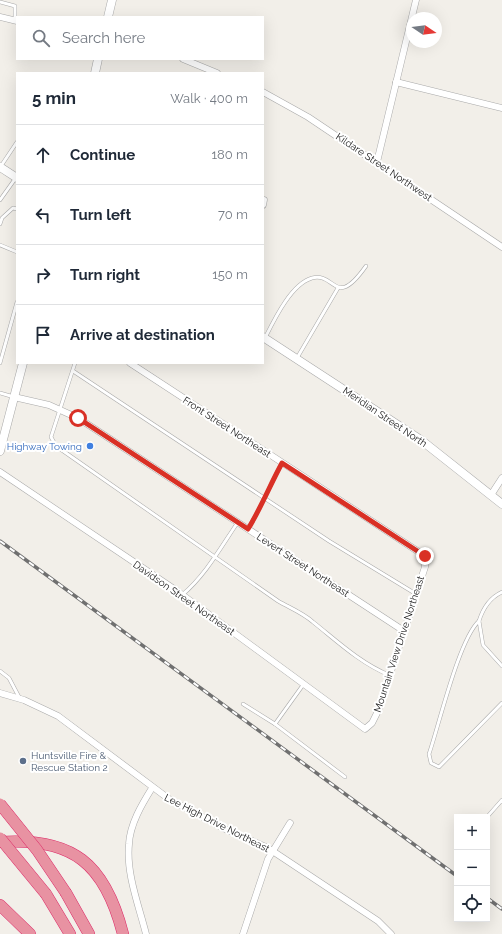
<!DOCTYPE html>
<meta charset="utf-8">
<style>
:root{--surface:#fff;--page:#f6f6f7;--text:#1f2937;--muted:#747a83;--line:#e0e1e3}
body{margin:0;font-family:Raleway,sans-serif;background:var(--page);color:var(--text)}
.controls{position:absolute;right:12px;bottom:12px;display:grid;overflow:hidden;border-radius:0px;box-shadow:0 4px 16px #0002}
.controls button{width:36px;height:36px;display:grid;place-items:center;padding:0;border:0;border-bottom:1px solid var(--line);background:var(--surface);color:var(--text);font:20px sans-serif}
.compass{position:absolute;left:406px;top:12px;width:36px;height:36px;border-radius:50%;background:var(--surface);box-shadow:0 4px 16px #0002;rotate:103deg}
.stop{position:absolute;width:12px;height:12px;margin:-9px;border:3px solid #d93025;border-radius:50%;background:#fff}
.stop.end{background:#d93025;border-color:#fff;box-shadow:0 1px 4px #0008}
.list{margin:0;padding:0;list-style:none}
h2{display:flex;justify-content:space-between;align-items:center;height:52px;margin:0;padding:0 16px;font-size:17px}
h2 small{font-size:13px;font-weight:400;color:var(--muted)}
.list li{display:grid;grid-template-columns:26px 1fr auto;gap:12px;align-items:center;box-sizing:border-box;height:60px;padding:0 16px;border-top:1px solid var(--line)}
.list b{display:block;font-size:15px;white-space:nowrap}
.list em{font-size:13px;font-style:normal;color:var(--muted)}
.icon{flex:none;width:22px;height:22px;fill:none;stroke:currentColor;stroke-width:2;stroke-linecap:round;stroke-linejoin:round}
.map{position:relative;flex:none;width:502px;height:934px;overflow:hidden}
.search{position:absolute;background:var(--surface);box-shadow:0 4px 16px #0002;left:16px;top:16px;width:248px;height:44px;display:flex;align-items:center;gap:10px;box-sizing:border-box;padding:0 14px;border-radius:0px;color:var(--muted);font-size:15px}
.panel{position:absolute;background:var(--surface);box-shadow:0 4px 16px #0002;left:16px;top:72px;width:248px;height:292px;border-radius:0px}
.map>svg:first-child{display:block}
</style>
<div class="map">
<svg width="502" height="934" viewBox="0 0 502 934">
<rect width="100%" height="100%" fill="#f2efe9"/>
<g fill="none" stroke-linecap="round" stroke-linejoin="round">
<defs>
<g id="service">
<polyline points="0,2 15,6 15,20"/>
<polyline points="1,166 17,142"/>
<polyline points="0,200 15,179"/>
<polyline points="0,224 2,218 13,208 17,209"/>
<polyline points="0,245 17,252"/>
<path d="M265,338C274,320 291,284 312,278C336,272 335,310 366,266"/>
<polyline points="297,358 338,288"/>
<polyline points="0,363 17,302"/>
<path d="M75,363L51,437L56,446L278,601C290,608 303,613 313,622C337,641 360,663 389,675"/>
<polyline points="73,371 329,541 416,594"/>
<polyline points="0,393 14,397"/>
<path d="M248,529C261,508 270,485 282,463"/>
<path d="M182,595C205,576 221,547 238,522"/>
<path d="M479,621C483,608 489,598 502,592"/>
<path d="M502,666L483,645L479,621C459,639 439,725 429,754L431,763L439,767L502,703"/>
<polyline points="0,671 9,678 19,697"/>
<polyline points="243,704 275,724 345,777"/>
<polyline points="275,724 303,685"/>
<polyline points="487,817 502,800"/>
</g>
<g id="minor">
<polyline points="0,17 17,21"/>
<polyline points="183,59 217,73"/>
<polyline points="396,82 502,108"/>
<polyline points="263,92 308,117 502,247"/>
<polyline points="377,162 416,0"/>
<polyline points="263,205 264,200"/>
<polyline points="14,397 49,405 78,418 404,631"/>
<polyline points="0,472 177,591 365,729 372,723 378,711 425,567 425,556 130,363"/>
<polyline points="491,495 502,478"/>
<polyline points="0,693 24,700 58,716 169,799 223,828 268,848 378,921 391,934"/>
<path d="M146,934C139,906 126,874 129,844C130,824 142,804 152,788"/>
<polyline points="243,934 268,859 290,823"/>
</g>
<g id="tertiary">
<polyline points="108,17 112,0"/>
<polyline points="95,73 98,59"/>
<polyline points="0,167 17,178"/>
<polyline points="263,337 421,440 502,504"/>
<polyline points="0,451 23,363"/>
</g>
<g id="motorway">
<path d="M0,842C73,837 105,864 123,934"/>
<polyline points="66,893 89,934"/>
<polyline points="46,894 70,934"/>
<polyline points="0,905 30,934"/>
</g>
</defs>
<use href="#service" stroke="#a9a9a9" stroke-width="4"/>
<use href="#minor" stroke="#a9a9a9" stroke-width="7"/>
<use href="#tertiary" stroke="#a9a9a9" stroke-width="9"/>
<use href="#motorway" stroke="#dc2a67" stroke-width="12"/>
<use href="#service" stroke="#fff" stroke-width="3"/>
<use href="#minor" stroke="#fff" stroke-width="6"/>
<use href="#tertiary" stroke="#fff" stroke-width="8"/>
<use href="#motorway" stroke="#e892a2" stroke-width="11"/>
<defs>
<g id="rail">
<polyline points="0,541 457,876"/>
<polyline points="487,898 502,909"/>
</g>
</defs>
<use href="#rail" stroke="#707070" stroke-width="3.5"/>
<use href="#rail" stroke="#fff" stroke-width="2" stroke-dasharray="6" stroke-linecap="butt"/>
<defs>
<g id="motorway-bridge">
<polyline points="0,804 37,850 66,893"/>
<polyline points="0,838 46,894"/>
</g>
</defs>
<use href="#motorway-bridge" stroke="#dc2a67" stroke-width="12" stroke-linecap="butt"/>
<use href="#motorway-bridge" stroke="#e892a2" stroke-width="11"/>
</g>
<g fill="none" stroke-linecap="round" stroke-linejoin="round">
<path stroke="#d93025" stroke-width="5" d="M78,418L248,529C261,508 270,485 282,463L425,556"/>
</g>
<circle fill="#3f7fe0" stroke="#fff" stroke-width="1.5" cx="90" cy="446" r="4"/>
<circle fill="#5c6f8a" stroke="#fff" stroke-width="1.5" cx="23" cy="761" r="4"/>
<g text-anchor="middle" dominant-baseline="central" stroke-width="4" stroke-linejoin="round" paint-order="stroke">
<g font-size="10" fill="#222" stroke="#fff">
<text transform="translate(384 167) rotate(34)">Kildare Street Northwest</text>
<text transform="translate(385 417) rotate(34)">Meridian Street North</text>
<text transform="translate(227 427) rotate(33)">Front Street Northeast</text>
<text transform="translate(303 565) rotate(33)">Levert Street Northeast</text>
<text transform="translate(184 598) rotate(35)">Davidson Street Northeast</text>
<text transform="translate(399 644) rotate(-72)">Mountain View Drive Northeast</text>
<text transform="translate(217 823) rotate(27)">Lee High Drive Northeast</text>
</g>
<g font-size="10" fill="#366cbe" stroke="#fff" text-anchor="end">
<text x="82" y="446">Highway Towing</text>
</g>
<g font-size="10" fill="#4e5e75" stroke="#fff" text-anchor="start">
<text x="31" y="755">Huntsville Fire &amp;<tspan x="31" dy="12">Rescue Station 2</tspan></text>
</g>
</g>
</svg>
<div class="controls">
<button>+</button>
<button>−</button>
<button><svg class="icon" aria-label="locate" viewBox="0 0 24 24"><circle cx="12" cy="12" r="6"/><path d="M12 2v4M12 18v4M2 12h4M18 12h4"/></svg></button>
</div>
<svg class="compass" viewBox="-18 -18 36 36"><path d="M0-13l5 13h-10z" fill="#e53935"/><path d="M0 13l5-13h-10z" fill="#747a83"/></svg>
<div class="stop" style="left:78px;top:418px"></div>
<div class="stop end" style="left:425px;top:556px"></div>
<div class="search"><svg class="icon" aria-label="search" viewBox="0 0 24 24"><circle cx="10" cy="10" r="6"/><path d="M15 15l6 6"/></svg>Search here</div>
<section class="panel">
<h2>5 min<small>Walk · 400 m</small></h2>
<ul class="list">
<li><svg class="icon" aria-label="ahead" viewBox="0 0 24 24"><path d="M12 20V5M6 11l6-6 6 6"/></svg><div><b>Continue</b></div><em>180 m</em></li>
<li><svg class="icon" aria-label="left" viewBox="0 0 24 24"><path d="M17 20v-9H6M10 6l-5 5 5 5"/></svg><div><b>Turn left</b></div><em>70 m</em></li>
<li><svg class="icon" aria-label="right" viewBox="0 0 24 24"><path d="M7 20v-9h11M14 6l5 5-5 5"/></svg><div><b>Turn right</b></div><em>150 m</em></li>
<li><svg class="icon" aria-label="arrive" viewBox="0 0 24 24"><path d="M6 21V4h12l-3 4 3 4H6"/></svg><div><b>Arrive at destination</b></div></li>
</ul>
</section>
</div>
